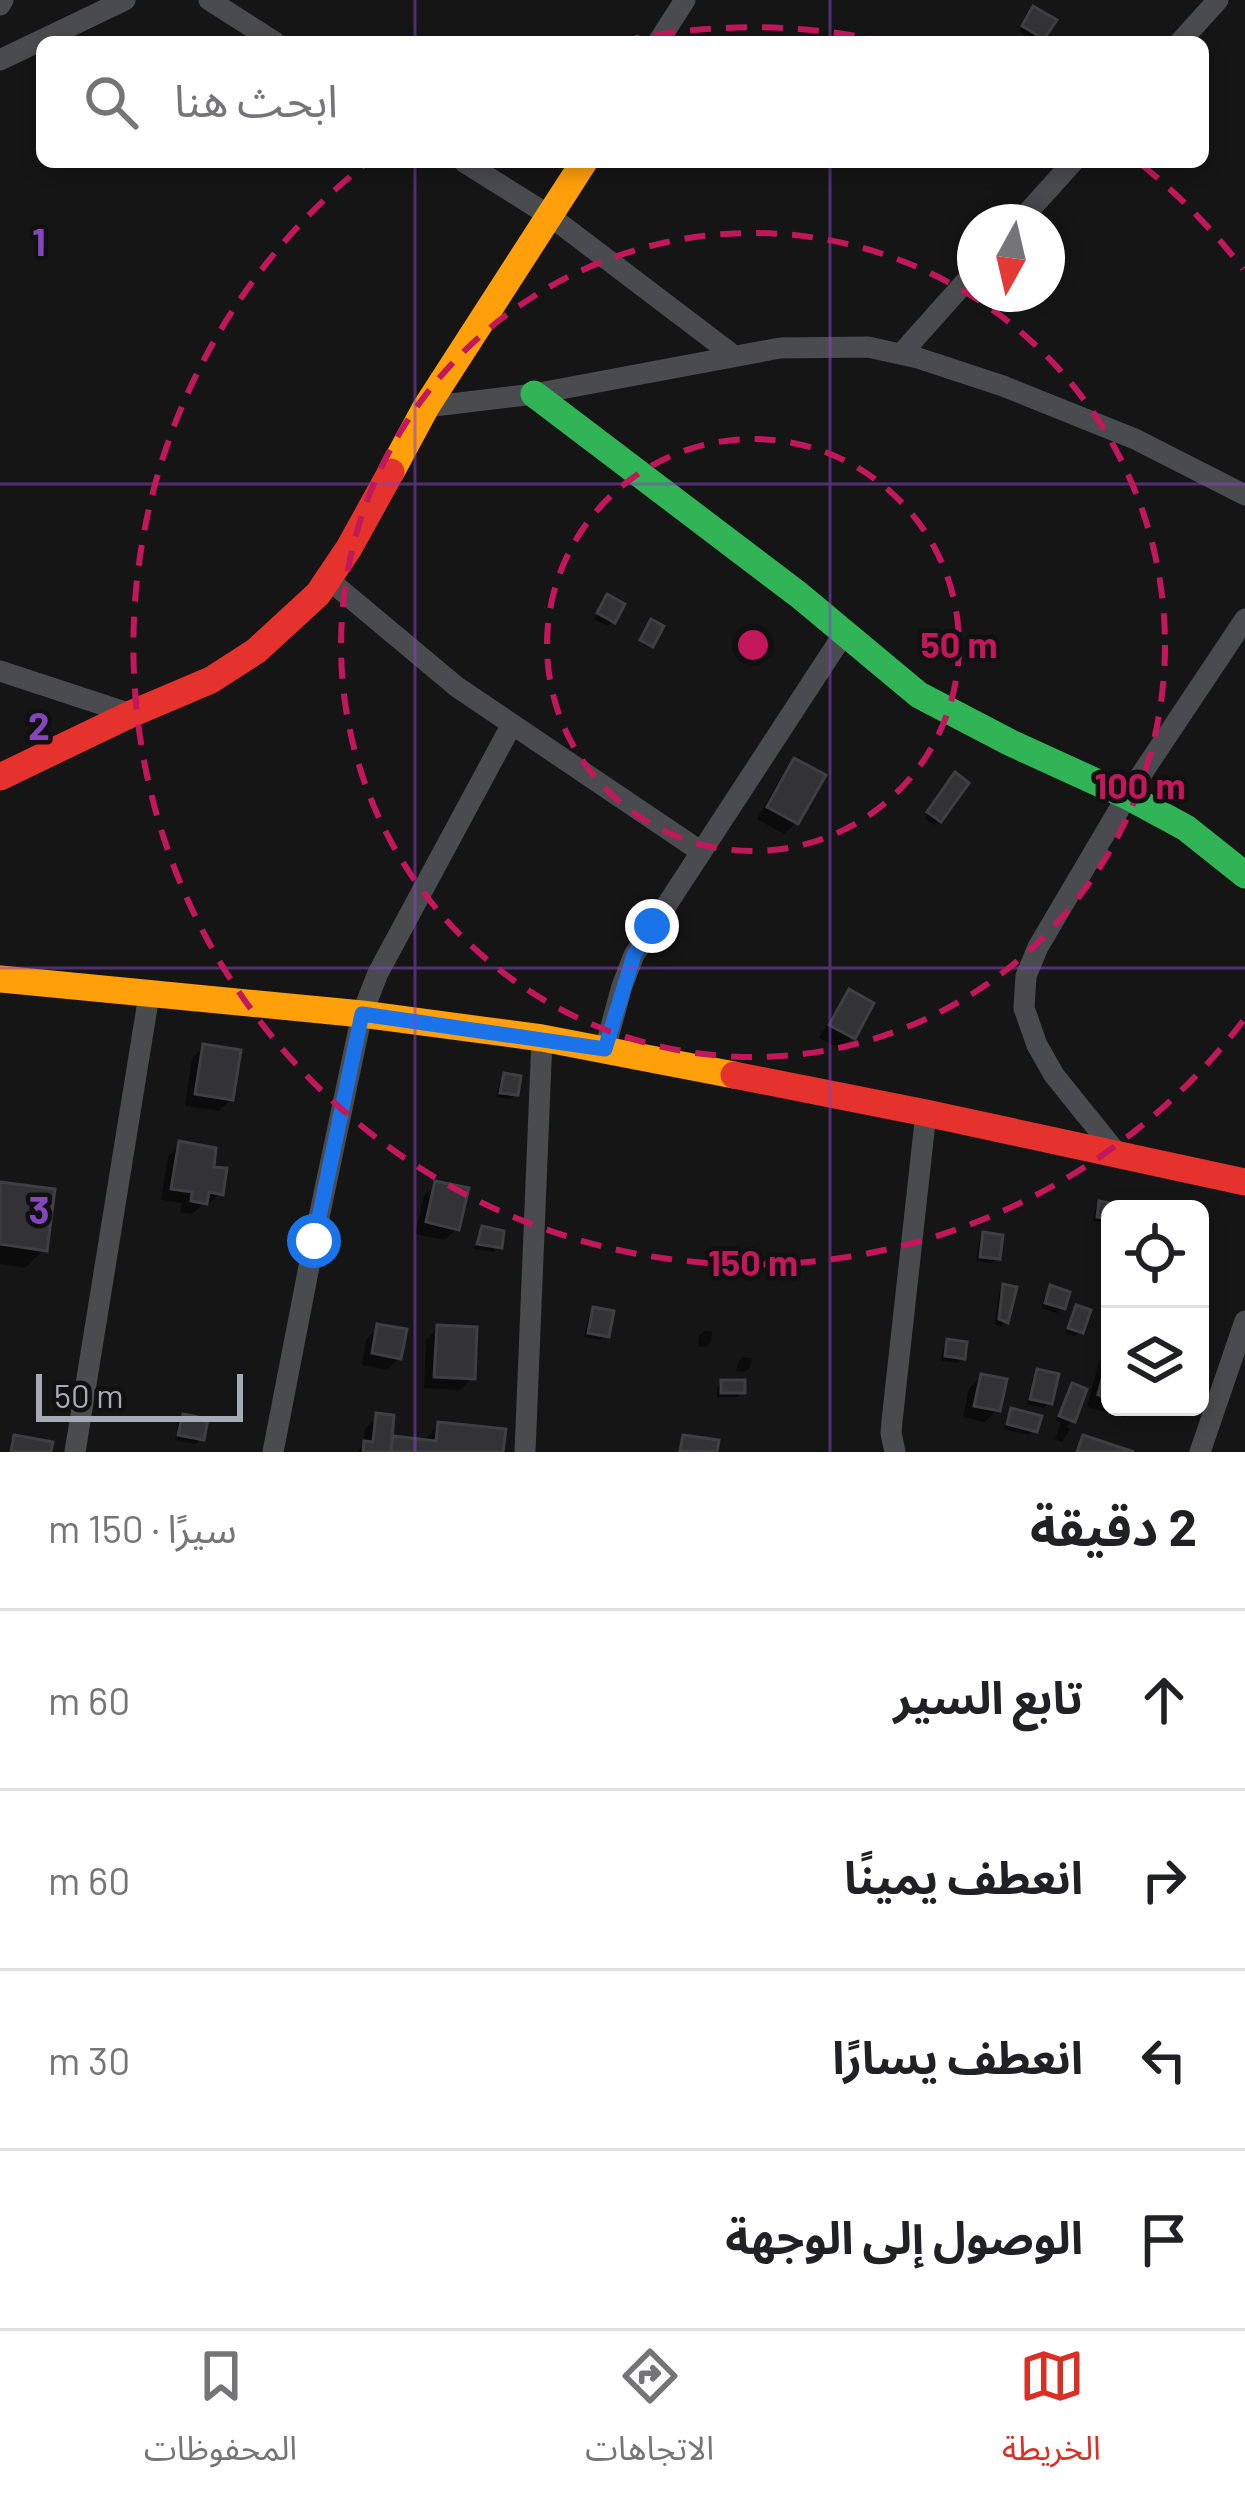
<!DOCTYPE html>
<html lang="ar">
<meta charset="utf-8">
<style>
:root{--surface:#fff;--page:#f6f6f6;--text:#202124;--muted:#757577;--line:#e0e0e0;--accent:#d93025}
body{margin:0;font-family:Barlow,"Noto Sans Arabic",sans-serif;background:var(--page);color:var(--text);direction:rtl}
.controls{position:absolute;right:36px;bottom:36px;display:grid;overflow:hidden;border-radius:18px;box-shadow:0 6px 18px #0003}
.controls button{width:108px;height:108px;display:grid;place-items:center;padding:0;border:0;border-bottom:3px solid var(--line);background:var(--surface);color:var(--text);font:60px sans-serif}
.compass{position:absolute;left:957px;top:204px;width:108px;height:108px;border-radius:50%;background:var(--surface);box-shadow:0 6px 18px #0003;rotate:188deg}
.scale{position:absolute;left:36px;bottom:30px;width:207px;box-sizing:border-box;padding-left:12px;border:6px solid #a7abb6;border-top:0;font-size:33px;line-height:42px;white-space:nowrap;color:#a7abb6;-webkit-text-stroke:9px #101011;paint-order:stroke}
.stop{position:absolute;width:36px;height:36px;margin:-27px;border:9px solid #1a73e8;border-radius:50%;background:#fff}
.stop.end{background:#1a73e8;border-color:#fff;box-shadow:0 3px 12px #0008}
.list{margin:0;padding:0;list-style:none}
h2{display:flex;justify-content:space-between;align-items:center;height:156px;margin:0;padding:0 48px;font-size:51px}
h2 small{font-size:39px;font-weight:400;color:var(--muted)}
.list li{display:grid;grid-template-columns:78px 1fr auto;gap:36px;align-items:center;box-sizing:border-box;height:180px;padding:0 48px;border-top:3px solid var(--line)}
.list b{display:block;font-size:45px;white-space:nowrap}
.list em{font-size:39px;font-style:normal;color:var(--muted)}
.icon{flex:none;width:66px;height:66px;fill:none;stroke:currentColor;stroke-width:2;stroke-linecap:round;stroke-linejoin:round}
.map{position:relative;flex:none;width:1245px;height:1452px;overflow:hidden;direction:ltr}
.search{position:absolute;background:var(--surface);box-shadow:0 6px 18px #0003;left:36px;right:36px;top:36px;height:132px;display:flex;align-items:center;gap:30px;box-sizing:border-box;padding:0 42px;border-radius:18px;color:var(--muted);font-size:45px}
.sheet{height:876px;background:var(--surface)}
nav{display:flex;justify-content:space-around;align-items:center;box-sizing:border-box;height:168px;border-top:3px solid var(--line);background:var(--surface);font-size:33px;color:var(--muted)}
nav a{display:grid;justify-items:center;gap:6px}
nav .on{color:var(--accent)}
.map>svg:first-child{display:block}
</style>
<div class="map">
<svg width="1245" height="1452" viewBox="0 0 1245 1452">
<rect width="100%" height="100%" fill="#151516"/>
<g fill="#0007">
<polygon points="1029,15 1042,37 1037,42 1019,31"/>
<polygon points="603,603 613,621 608,626 594,619"/>
<polygon points="795,762 796,823 784,834 757,819 783,774"/>
<polygon points="951,781 939,820 934,825 925,818"/>
<polygon points="849,993 852,1037 841,1049 819,1038 838,1005"/>
<polygon points="204,1047 231,1099 219,1111 185,1106 192,1059"/>
<polygon points="505,1076 516,1094 510,1099 497,1097 500,1081"/>
<polygon points="180,1145 210,1169 220,1193 208,1205 203,1204 192,1214 180,1212 182,1203 161,1200 168,1157"/>
<polygon points="436,1184 457,1228 445,1240 415,1234 424,1196"/>
<polygon points="0,1185 44,1249 25,1268 0,1264"/>
<polygon points="1100,1204 1110,1209 1110,1224 1093,1221 1095,1210"/>
<polygon points="483,1229 499,1247 494,1252 474,1249 478,1234"/>
<polygon points="984,1235 997,1258 992,1263 976,1261 979,1241"/>
<polygon points="1004,1288 1005,1322 1001,1327 995,1324 999,1293"/>
<polygon points="1051,1289 1062,1307 1057,1313 1041,1308 1046,1294"/>
<polygon points="1077,1308 1080,1331 1075,1336 1065,1333 1072,1313"/>
<polygon points="594,1310 606,1335 601,1340 584,1337 589,1315"/>
<polygon points="378,1328 399,1358 387,1370 362,1365 366,1340"/>
<polygon points="438,1328 472,1378 460,1390 424,1388 426,1340"/>
<polygon points="704,1331 712,1332 711,1342 705,1347 698,1346 699,1336"/>
<polygon points="948,1343 962,1358 957,1363 941,1361 943,1348"/>
<polygon points="1110,1351 1110,1407 1134,1407 1124,1417 1087,1407 1099,1362"/>
<polygon points="743,1357 752,1358 750,1367 745,1372 736,1371 738,1362"/>
<polygon points="1038,1372 1049,1402 1044,1408 1027,1404 1033,1377"/>
<polygon points="981,1377 997,1410 985,1422 963,1417 969,1389"/>
<polygon points="722,1383 742,1392 737,1397 717,1397 717,1388"/>
<polygon points="1072,1386 1072,1420 1066,1427 1070,1429 1062,1442 1055,1439 1061,1423 1056,1421 1067,1391"/>
<polygon points="1012,1411 1034,1430 1029,1435 1004,1429 1007,1416"/>
<polygon points="377,1417 388,1445 394,1439 422,1442 439,1425 500,1452 357,1452 363,1445 365,1429"/>
<polygon points="184,1418 201,1439 196,1444 175,1440 178,1423"/>
</g>
<g fill="#333335" stroke="#3e3f42" stroke-width="3">
<polygon points="1033,6 1057,20 1044,39 1022,26"/>
<polygon points="607,594 625,604 615,623 597,613"/>
<polygon points="651,619 664,626 653,647 640,640"/>
<polygon points="794,758 826,775 798,824 767,807"/>
<polygon points="955,772 969,783 941,822 927,812"/>
<polygon points="849,989 874,1003 855,1039 829,1025"/>
<polygon points="203,1044 241,1050 233,1100 195,1094"/>
<polygon points="504,1073 521,1076 518,1095 500,1093"/>
<polygon points="179,1141 216,1148 214,1167 227,1168 223,1195 209,1192 207,1204 191,1201 192,1192 171,1189"/>
<polygon points="435,1181 469,1188 459,1230 426,1222"/>
<polygon points="0,1182 55,1189 47,1251 0,1244"/>
<polygon points="1099,1201 1126,1206 1126,1209 1110,1209 1110,1219 1097,1217"/>
<polygon points="482,1226 504,1231 502,1248 477,1244"/>
<polygon points="983,1232 1003,1235 1000,1259 980,1257"/>
<polygon points="1003,1284 1017,1287 1008,1323 999,1319"/>
<polygon points="1050,1285 1070,1292 1065,1309 1045,1303"/>
<polygon points="1076,1305 1091,1310 1083,1333 1068,1328"/>
<polygon points="593,1307 614,1311 609,1337 588,1333"/>
<polygon points="377,1324 407,1329 401,1359 372,1353"/>
<polygon points="437,1325 477,1327 475,1379 434,1377"/>
<polygon points="947,1339 967,1342 965,1359 945,1356"/>
<polygon points="1110,1347 1110,1398 1098,1395"/>
<polygon points="1037,1369 1059,1374 1052,1404 1030,1399"/>
<polygon points="981,1374 1007,1379 1000,1411 974,1406"/>
<rect x="721" y="1380" width="24" height="13"/>
<polygon points="1072,1383 1087,1389 1075,1422 1059,1416"/>
<polygon points="1011,1408 1042,1416 1037,1432 1007,1424"/>
<polygon points="376,1413 394,1415 391,1452 363,1452 364,1441 373,1442"/>
<polygon points="183,1414 208,1419 204,1440 178,1435"/>
<polygon points="438,1422 506,1429 503,1452 391,1452 393,1436 436,1441"/>
<polygon points="14,1435 53,1442 51,1452 11,1452"/>
<polygon points="683,1435 719,1440 717,1452 680,1451"/>
<polygon points="1083,1435 1134,1452 1077,1452"/>
</g>
<g fill="none" stroke-linecap="round" stroke-linejoin="round">
<g stroke="#4a4b4e" stroke-width="21">
<polyline points="209,0 275,42"/>
<polyline points="0,5 3,0"/>
<polyline points="658,42 685,0"/>
<polyline points="1180,42 1218,0"/>
<polyline points="0,60 125,0"/>
<polyline points="464,162 550,216 733,355"/>
<polyline points="1019,222 1073,162"/>
<polyline points="901,354 975,271"/>
<polyline points="426,407 534,394 780,348 868,347 918,358 1003,386 1135,439 1245,495"/>
<polyline points="329,580 457,687 700,851"/>
<polyline points="0,671 131,714"/>
<polyline points="605,1049 622,986 634,955 843,635"/>
<polyline points="1116,1152 1054,1075 1037,1045 1024,1008 1026,976 1038,947 1127,796 1245,619"/>
<polyline points="75,1452 149,995"/>
<polyline points="273,1452 314,1241 362,1014 378,973 511,726"/>
<polyline points="525,1452 542,1038"/>
<polyline points="895,1452 891,1433 892,1421 926,1113"/>
<polyline points="1200,1452 1245,1321"/>
</g>
<polyline stroke="#30b455" stroke-width="27" points="534,394 799,595 919,695 1011,743 1127,796 1186,828 1245,875"/>
<g stroke="#ff9f0a" stroke-width="27">
<polyline points="391,472 426,407 584,162"/>
<polyline points="0,979 362,1014 542,1038 734,1075"/>
</g>
<g stroke="#e5322d" stroke-width="27">
<polyline points="0,777 131,714 211,680 256,651 318,594 349,548 391,472"/>
<polyline points="734,1075 926,1113 1245,1182"/>
</g>
</g>
<g fill="none" stroke-linecap="round" stroke-linejoin="round">
<polyline stroke="#1a73e8" stroke-width="15" points="314,1241 362,1014 605,1049 634,955 652,926"/>
</g>
<path fill="none" stroke="#8445bd" stroke-width="3" stroke-opacity="0.55" d="M415,0V42M830,0V42M415,162V1452M830,162V1452M0,484H1245M0,968H1245"/>
<g fill="none" stroke="#c2185b" stroke-width="6" stroke-dasharray="21 15">
<circle cx="753" cy="645" r="206"/>
<circle cx="753" cy="645" r="412"/>
<path d="M1243 1021A618 618 0 1 1 364 165M619 42A618 618 0 0 1 887 42M1142 165A618 618 0 0 1 1243 269"/>
</g>
<g font-size="39" text-anchor="middle" font-weight="bold" fill="#8445bd" stroke="#101011" stroke-width="9" stroke-linejoin="round" paint-order="stroke">
<text x="39" y="256">1</text>
<text x="39" y="740">2</text>
<text x="39" y="1224">3</text>
</g>
<circle cx="753" cy="645" r="18" fill="#c2185b" stroke="#101011" stroke-width="6"/>
<g font-size="36" text-anchor="middle" font-weight="bold" fill="#c2185b" stroke="#101011" stroke-width="9" stroke-linejoin="round" paint-order="stroke">
<text x="959" y="658">50 m</text>
<text x="1140" y="799">100 m</text>
<text x="753" y="1276">150 m</text>
</g>
</svg>
<div class="controls">
<button><svg class="icon" aria-label="locate" viewBox="0 0 24 24"><circle cx="12" cy="12" r="6"/><path d="M12 2v4M12 18v4M2 12h4M18 12h4"/></svg></button>
<button><svg class="icon" aria-label="layers" viewBox="0 0 24 24"><path d="M12 4l9 5-9 5-9-5zM3 14l9 5 9-5"/></svg></button>
</div>
<svg class="compass" viewBox="-18 -18 36 36"><path d="M0-13l5 13h-10z" fill="#e53935"/><path d="M0 13l5-13h-10z" fill="#757577"/></svg>
<div class="scale">50 m</div>
<div class="stop" style="left:314px;top:1241px"></div>
<div class="stop end" style="left:652px;top:926px"></div>
<div class="search"><svg class="icon" aria-label="search" viewBox="0 0 24 24"><circle cx="10" cy="10" r="6"/><path d="M15 15l6 6"/></svg>ابحث هنا</div>
</div>
<section class="sheet">
<h2>2 دقيقة<small>سيرًا · 150 m</small></h2>
<ul class="list">
<li><svg class="icon" aria-label="ahead" viewBox="0 0 24 24"><path d="M12 20V5M6 11l6-6 6 6"/></svg><div><b>تابع السير</b></div><em>60 m</em></li>
<li><svg class="icon" aria-label="right" viewBox="0 0 24 24"><path d="M7 20v-9h11M14 6l5 5-5 5"/></svg><div><b>انعطف يمينًا</b></div><em>60 m</em></li>
<li><svg class="icon" aria-label="left" viewBox="0 0 24 24"><path d="M17 20v-9H6M10 6l-5 5 5 5"/></svg><div><b>انعطف يسارًا</b></div><em>30 m</em></li>
<li><svg class="icon" aria-label="arrive" viewBox="0 0 24 24"><path d="M6 21V4h12l-3 4 3 4H6"/></svg><div><b>الوصول إلى الوجهة</b></div></li>
</ul>
</section>
<nav>
<a class="on"><svg class="icon" aria-label="map" viewBox="0 0 24 24"><path d="M3 6l6-2 6 2 6-2v14l-6 2-6-2-6 2zM9 4v14M15 6v14"/></svg>الخريطة</a>
<a><svg class="icon" aria-label="directions" viewBox="0 0 24 24"><path d="M12 3l9 9-9 9-9-9zM9 14v-3h6M13 9l2 2-2 2"/></svg>الاتجاهات</a>
<a><svg class="icon" aria-label="saved" viewBox="0 0 24 24"><path d="M7 4h10v16l-5-4-5 4z"/></svg>المحفوظات</a>
</nav>
